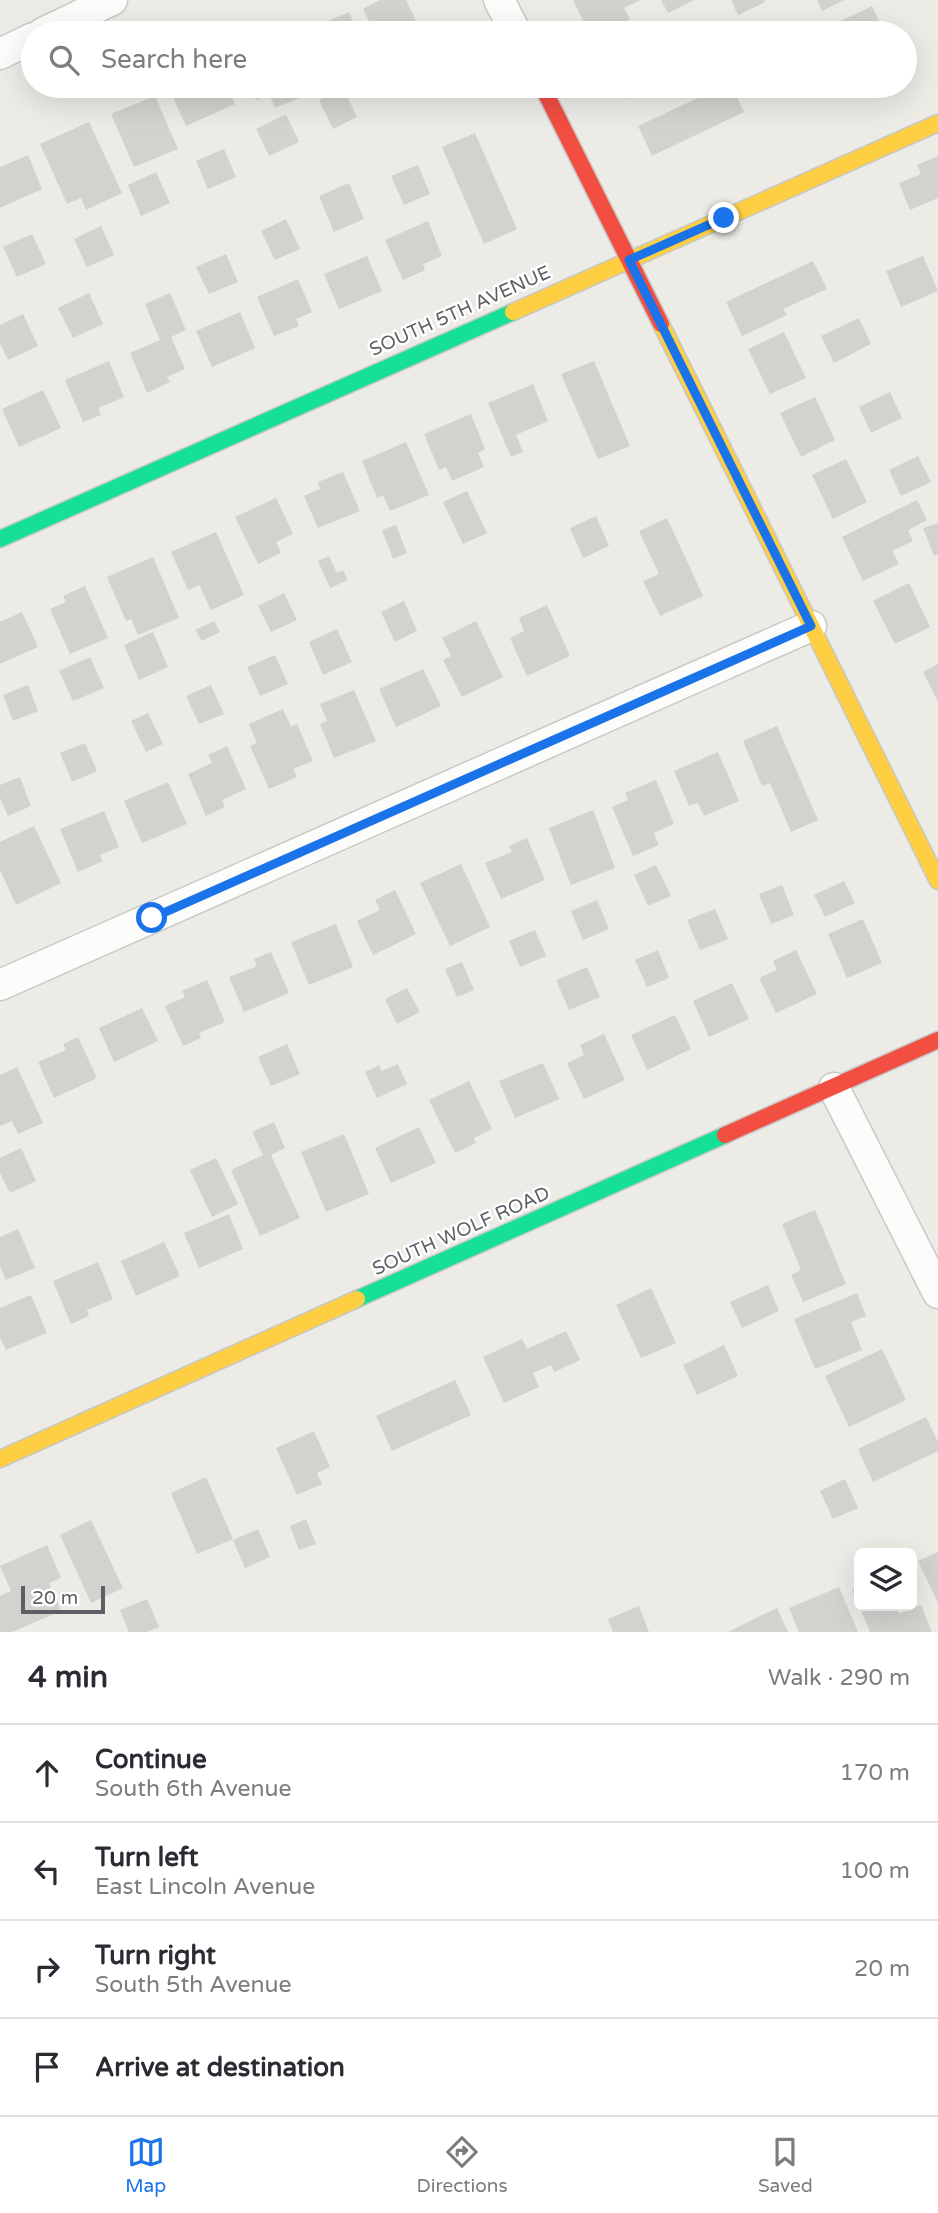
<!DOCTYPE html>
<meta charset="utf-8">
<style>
:root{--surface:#fff;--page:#f2f2f3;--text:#2b2b33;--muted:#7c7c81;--line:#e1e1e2;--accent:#1a73e8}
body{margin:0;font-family:"Varela Round",sans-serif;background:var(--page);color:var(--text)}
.controls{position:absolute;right:21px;bottom:21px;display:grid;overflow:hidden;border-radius:10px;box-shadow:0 7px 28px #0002}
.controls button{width:63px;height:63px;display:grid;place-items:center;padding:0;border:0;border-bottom:2px solid var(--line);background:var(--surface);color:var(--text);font:35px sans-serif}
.scale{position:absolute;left:21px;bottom:18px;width:84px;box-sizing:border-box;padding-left:7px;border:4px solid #5c5f64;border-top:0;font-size:19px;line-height:24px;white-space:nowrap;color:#5c5f64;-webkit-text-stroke:5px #fff;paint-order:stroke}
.stop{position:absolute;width:21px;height:21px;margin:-16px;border:5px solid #1a73e8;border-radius:50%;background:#fff}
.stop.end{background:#1a73e8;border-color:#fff;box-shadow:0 2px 7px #0008}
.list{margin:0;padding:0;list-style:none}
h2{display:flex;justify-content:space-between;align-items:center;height:91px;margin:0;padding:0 28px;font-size:30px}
h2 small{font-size:23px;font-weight:400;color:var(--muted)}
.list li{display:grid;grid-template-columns:46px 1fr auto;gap:21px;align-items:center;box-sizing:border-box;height:98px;padding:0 28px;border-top:2px solid var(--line)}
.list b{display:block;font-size:26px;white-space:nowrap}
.list p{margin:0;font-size:23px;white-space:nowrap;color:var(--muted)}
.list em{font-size:23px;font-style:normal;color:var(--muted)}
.icon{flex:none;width:38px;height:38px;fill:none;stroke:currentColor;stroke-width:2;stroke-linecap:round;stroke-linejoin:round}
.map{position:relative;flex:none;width:938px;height:1632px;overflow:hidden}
.search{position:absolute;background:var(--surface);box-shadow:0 7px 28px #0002;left:21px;right:21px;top:21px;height:77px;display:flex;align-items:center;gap:18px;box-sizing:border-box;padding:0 24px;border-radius:38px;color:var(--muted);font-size:26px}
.sheet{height:483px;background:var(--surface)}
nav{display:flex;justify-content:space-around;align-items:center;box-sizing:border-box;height:98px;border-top:2px solid var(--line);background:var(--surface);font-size:19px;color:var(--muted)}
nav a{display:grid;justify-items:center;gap:4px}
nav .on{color:var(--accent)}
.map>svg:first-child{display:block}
</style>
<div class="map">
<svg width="938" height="1632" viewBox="0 0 938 1632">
<rect width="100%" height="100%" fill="#ecebe6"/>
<g fill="#d3d2cf">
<polygon points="380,0 406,0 422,33 375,33 363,9"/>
<polygon points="573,0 641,0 624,8 630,19 602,33 589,33"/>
<polygon points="661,0 694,0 668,13"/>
<polygon points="731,0 764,0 765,2 738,15"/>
<polygon points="817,0 845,0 822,11"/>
<polygon points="872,6 885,33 838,33 834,24"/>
<polygon points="349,12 358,33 300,33"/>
<polygon points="176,86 227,86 235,104 186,126 169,89"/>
<polygon points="250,86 301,86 305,96 275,108 269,94 256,100"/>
<polygon points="621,86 654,86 627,99"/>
<polygon points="723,86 732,86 744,112 652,156 638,126"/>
<polygon points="343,88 357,117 333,129 319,100"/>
<polygon points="155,96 178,149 134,167 111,114"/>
<polygon points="286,114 299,142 269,156 256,129"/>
<polygon points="89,122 122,193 86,210 81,198 67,204 40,144"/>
<polygon points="475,133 517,229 484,244 442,147"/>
<polygon points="224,149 236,177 208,189 196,161"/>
<polygon points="28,155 42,189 0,208 0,167"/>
<polygon points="938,156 938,198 910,210 899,183 921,174 917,165"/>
<polygon points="418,165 430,194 404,205 391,176"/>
<polygon points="156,172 170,203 141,216 128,185"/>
<polygon points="349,183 364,219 334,232 319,196"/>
<polygon points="286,219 300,249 275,260 261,231"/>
<polygon points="428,221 442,256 423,264 425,270 403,280 385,240"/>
<polygon points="101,226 114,255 87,267 74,239"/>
<polygon points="32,234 46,264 17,277 3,247"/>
<polygon points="226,254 238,282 209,294 196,267"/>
<polygon points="367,256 382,291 339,309 324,274"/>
<polygon points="923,256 938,291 901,307 886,271"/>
<polygon points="813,261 827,289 783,309 787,315 742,336 726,302"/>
<polygon points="298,279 312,312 296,319 299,326 274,336 257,297"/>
<polygon points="89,293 103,324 73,338 58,308"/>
<polygon points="170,293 186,330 171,337 185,369 167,377 170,382 147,393 130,353 160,340 145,304"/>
<polygon points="240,312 255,348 212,367 196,331"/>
<polygon points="23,314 38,346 8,360 0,343 0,325"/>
<polygon points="859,318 871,344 834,363 821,336"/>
<polygon points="784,332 806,378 770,394 748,349"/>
<polygon points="109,361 124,397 98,408 101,415 83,422 65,380"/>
<polygon points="594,361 630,446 598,459 561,374"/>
<polygon points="533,384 548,421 516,435 523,452 511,457 488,403"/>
<polygon points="43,390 61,428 19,447 2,409"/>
<polygon points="890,392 902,418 871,433 859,407"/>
<polygon points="815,397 835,440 801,457 780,413"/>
<polygon points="471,414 485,449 478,453 484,467 452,481 446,467 439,470 424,434"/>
<polygon points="406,442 429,495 390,511 383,495 377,498 362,461"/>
<polygon points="918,456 931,482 901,496 889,470"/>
<polygon points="846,459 867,502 833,519 812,475"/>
<polygon points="343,472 360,511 318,528 304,496 320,489 318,482"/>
<polygon points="467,491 487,533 463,544 443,502"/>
<polygon points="276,498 293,534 276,542 281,553 258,564 235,517"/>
<polygon points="917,500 927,520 908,530 913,541 892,551 899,564 863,581 842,537"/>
<polygon points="596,516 609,546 583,558 570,528"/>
<polygon points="667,518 703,596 660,616 643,581 659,574 639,531"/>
<polygon points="938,523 938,554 934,556 923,528"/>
<polygon points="396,525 407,553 393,559 382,530"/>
<polygon points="216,532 244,595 211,610 199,585 188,590 171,552"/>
<polygon points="329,556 337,573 343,570 348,580 330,588 318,561"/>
<polygon points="153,557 179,618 138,635 131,619 126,621 107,577"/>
<polygon points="909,583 930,627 895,644 873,601"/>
<polygon points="85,586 108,638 70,654 50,609 66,602 63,596"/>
<polygon points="284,593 297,620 271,632 258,606"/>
<polygon points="404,601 417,631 395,642 381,612"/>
<polygon points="547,605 570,656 527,676 510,638 524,631 519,618"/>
<polygon points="22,612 38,647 0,664 0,622"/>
<polygon points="214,621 220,632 202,641 195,630"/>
<polygon points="476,621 503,677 462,697 443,660 451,656 442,638"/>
<polygon points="337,629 352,662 323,675 309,642"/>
<polygon points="153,632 168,667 139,680 124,645"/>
<polygon points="275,655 288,684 260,696 247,667"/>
<polygon points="90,657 104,688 73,701 59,671"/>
<polygon points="938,664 938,702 923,672"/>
<polygon points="423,669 441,706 396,727 379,689"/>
<polygon points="28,685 38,711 13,721 3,695"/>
<polygon points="211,685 224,714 199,724 186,696"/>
<polygon points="354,690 376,741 334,758 320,724 327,721 320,704"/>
<polygon points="283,709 291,727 297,724 313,761 293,769 297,777 269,789 250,746 257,743 249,724"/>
<polygon points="148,713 163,744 146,752 131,721"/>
<polygon points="777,726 818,820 791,832 770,783 762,786 743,741"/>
<polygon points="85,743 97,771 72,782 60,753"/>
<polygon points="227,746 246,789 222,800 225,807 206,816 188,774 212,763 208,755"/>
<polygon points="718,752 739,801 704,816 698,803 689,806 674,771"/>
<polygon points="20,777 31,806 8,816 0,798 0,785"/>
<polygon points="656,780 674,824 654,833 659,845 633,856 612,807 628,800 625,793"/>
<polygon points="168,782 187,824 142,843 124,801"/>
<polygon points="593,810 615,868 571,885 549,828"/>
<polygon points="104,811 119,847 100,855 103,861 78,872 60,829"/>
<polygon points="34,826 61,883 16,905 0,870 0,842"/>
<polygon points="527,838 545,880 501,899 485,863 512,852 509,846"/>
<polygon points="461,864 490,927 450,946 420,883"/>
<polygon points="656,865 671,896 648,906 634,875"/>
<polygon points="844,881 855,903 825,917 814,895"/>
<polygon points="782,885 794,915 771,924 759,894"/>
<polygon points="395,890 416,934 373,955 357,921 380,910 375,900"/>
<polygon points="597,900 609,929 583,940 571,911"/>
<polygon points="715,909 728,939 700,950 687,920"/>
<polygon points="863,919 882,963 847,978 828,934"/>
<polygon points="336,924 353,967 309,985 291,942"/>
<polygon points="535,930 546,956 520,967 509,941"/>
<polygon points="658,950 669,978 647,987 635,960"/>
<polygon points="796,950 817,994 776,1013 759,978 777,970 773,961"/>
<polygon points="271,952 289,993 244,1012 229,977 257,966 254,959"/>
<polygon points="462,962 474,990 457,997 445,969"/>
<polygon points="587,967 600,997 569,1010 556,980"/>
<polygon points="207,980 225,1022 199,1033 201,1038 183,1046 165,1006 185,997 182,991"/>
<polygon points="732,983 749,1019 709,1037 693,1001"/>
<polygon points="407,988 420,1012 397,1024 385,999"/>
<polygon points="142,1008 158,1041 114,1062 99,1028"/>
<polygon points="675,1015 691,1049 647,1070 631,1035"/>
<polygon points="604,1034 625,1080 584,1099 567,1063 584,1055 580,1045"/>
<polygon points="78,1037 97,1078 54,1098 38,1062 66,1050 63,1044"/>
<polygon points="287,1044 300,1074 271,1086 258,1057"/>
<polygon points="543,1063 559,1099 515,1118 499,1081"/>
<polygon points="398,1064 407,1084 377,1098 365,1072 379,1065 382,1071"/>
<polygon points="17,1067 43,1123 18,1134 12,1121 0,1126 0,1075"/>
<polygon points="469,1081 492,1129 474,1138 476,1143 455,1153 429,1100"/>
<polygon points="274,1122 285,1148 271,1155 300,1218 260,1236 231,1170 263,1155 252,1132"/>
<polygon points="419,1127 436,1163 391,1183 375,1148"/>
<polygon points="344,1134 369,1194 326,1212 301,1152"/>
<polygon points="21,1148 36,1181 10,1193 0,1173 0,1158"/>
<polygon points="216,1158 238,1204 212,1217 190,1170"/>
<polygon points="815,1210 846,1284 803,1302 791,1275 801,1270 782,1224"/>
<polygon points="229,1214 243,1249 199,1268 184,1233"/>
<polygon points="18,1229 35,1268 6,1280 0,1266 0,1237"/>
<polygon points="164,1242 180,1276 136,1296 121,1261"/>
<polygon points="98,1262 113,1299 87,1310 89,1316 71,1324 53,1281"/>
<polygon points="768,1285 779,1311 742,1328 730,1302"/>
<polygon points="651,1288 676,1343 641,1358 616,1305"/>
<polygon points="857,1293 866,1316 851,1322 862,1350 815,1369 794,1319"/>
<polygon points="31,1295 47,1333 6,1350 0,1337 0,1308"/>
<polygon points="566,1331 580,1360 554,1372 551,1365 533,1373 539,1387 504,1403 483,1357 522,1339 527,1349"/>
<polygon points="724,1345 738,1376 697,1395 683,1365"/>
<polygon points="882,1349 906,1400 849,1427 825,1376"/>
<polygon points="455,1380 471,1415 392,1451 376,1416"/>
<polygon points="926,1417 938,1442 938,1451 873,1482 858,1449"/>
<polygon points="314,1431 330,1467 317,1473 322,1484 297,1495 276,1448"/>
<polygon points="206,1477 233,1539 197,1554 171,1493"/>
<polygon points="845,1479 858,1508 833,1519 820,1491"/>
<polygon points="306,1519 316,1544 299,1550 290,1526"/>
<polygon points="91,1520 123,1588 91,1603 60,1535"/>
<polygon points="258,1529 270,1557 245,1568 233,1540"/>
<polygon points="47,1545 61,1578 49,1583 61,1611 12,1632 0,1632 0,1596 11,1591 0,1566"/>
<polygon points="938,1552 938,1603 918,1561"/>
<polygon points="839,1587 858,1632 799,1632 789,1608"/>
<polygon points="859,1587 859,1606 895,1606 899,1614 921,1605 932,1632 870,1632 852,1590"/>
<polygon points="147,1599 159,1627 147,1632 129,1632 120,1610"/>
<polygon points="639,1606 649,1632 613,1632 608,1619"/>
<polygon points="777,1608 788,1632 728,1632"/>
</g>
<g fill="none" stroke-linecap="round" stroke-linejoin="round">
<defs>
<g id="street">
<polyline points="499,0 516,33"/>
<polyline points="43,33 112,0"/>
<polyline points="0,54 33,38"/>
<polyline points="0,985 811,626"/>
<polyline points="834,1088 938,1293"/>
</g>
<g id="fast">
<polyline points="0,539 513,312"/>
<polyline points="357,1299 725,1135"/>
</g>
<g id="slow">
<polyline points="513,312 938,123"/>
<polyline points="661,324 938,881"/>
<polyline points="0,1459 357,1299"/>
</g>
<g id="jam">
<polyline points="542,86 661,324"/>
<polyline points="725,1135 938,1040"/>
</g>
</defs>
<use href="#street" stroke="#c9c9c8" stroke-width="33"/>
<use href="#fast" stroke="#c7c8c6" stroke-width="19"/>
<use href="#slow" stroke="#c7c8c6" stroke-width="19"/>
<use href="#jam" stroke="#c7c8c6" stroke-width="19"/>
<use href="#street" stroke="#fcfcfb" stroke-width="30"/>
<use href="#fast" stroke="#16e098" stroke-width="16"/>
<use href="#slow" stroke="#ffcf43" stroke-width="16"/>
<use href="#jam" stroke="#f24e42" stroke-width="16"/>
</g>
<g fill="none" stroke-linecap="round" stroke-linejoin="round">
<polyline stroke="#1a73e8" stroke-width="9" points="152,918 811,626 629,260 724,218"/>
</g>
<g text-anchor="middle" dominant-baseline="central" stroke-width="5" stroke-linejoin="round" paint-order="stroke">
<g font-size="19" fill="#5c5f64" stroke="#fff">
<text transform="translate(460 311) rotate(-24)">SOUTH 5TH AVENUE</text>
<text transform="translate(461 1231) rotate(-24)">SOUTH WOLF ROAD</text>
</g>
</g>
</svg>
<div class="controls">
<button><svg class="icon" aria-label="layers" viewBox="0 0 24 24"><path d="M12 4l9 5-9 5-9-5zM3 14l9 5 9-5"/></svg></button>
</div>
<div class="scale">20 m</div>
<div class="stop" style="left:152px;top:918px"></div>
<div class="stop end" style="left:724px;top:218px"></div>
<div class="search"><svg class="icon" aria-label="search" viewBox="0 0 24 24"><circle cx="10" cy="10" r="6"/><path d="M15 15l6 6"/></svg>Search here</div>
</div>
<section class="sheet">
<h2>4 min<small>Walk · 290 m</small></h2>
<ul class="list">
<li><svg class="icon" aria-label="ahead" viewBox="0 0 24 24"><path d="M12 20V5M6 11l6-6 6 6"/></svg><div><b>Continue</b><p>South 6th Avenue</p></div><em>170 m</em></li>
<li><svg class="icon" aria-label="left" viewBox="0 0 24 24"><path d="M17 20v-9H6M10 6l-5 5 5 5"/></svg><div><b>Turn left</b><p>East Lincoln Avenue</p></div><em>100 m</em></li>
<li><svg class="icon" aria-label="right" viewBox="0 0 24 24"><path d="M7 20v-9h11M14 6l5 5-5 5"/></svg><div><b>Turn right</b><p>South 5th Avenue</p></div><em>20 m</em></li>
<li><svg class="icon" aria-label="arrive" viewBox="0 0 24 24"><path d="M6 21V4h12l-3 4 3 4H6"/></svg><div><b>Arrive at destination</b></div></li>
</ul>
</section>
<nav>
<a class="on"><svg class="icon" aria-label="map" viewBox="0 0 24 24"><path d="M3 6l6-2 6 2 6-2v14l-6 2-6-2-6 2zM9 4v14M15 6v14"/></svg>Map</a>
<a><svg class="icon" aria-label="directions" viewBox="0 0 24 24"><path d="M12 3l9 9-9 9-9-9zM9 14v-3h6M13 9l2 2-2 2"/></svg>Directions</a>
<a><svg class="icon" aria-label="saved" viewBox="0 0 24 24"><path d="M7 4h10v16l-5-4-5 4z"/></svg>Saved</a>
</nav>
